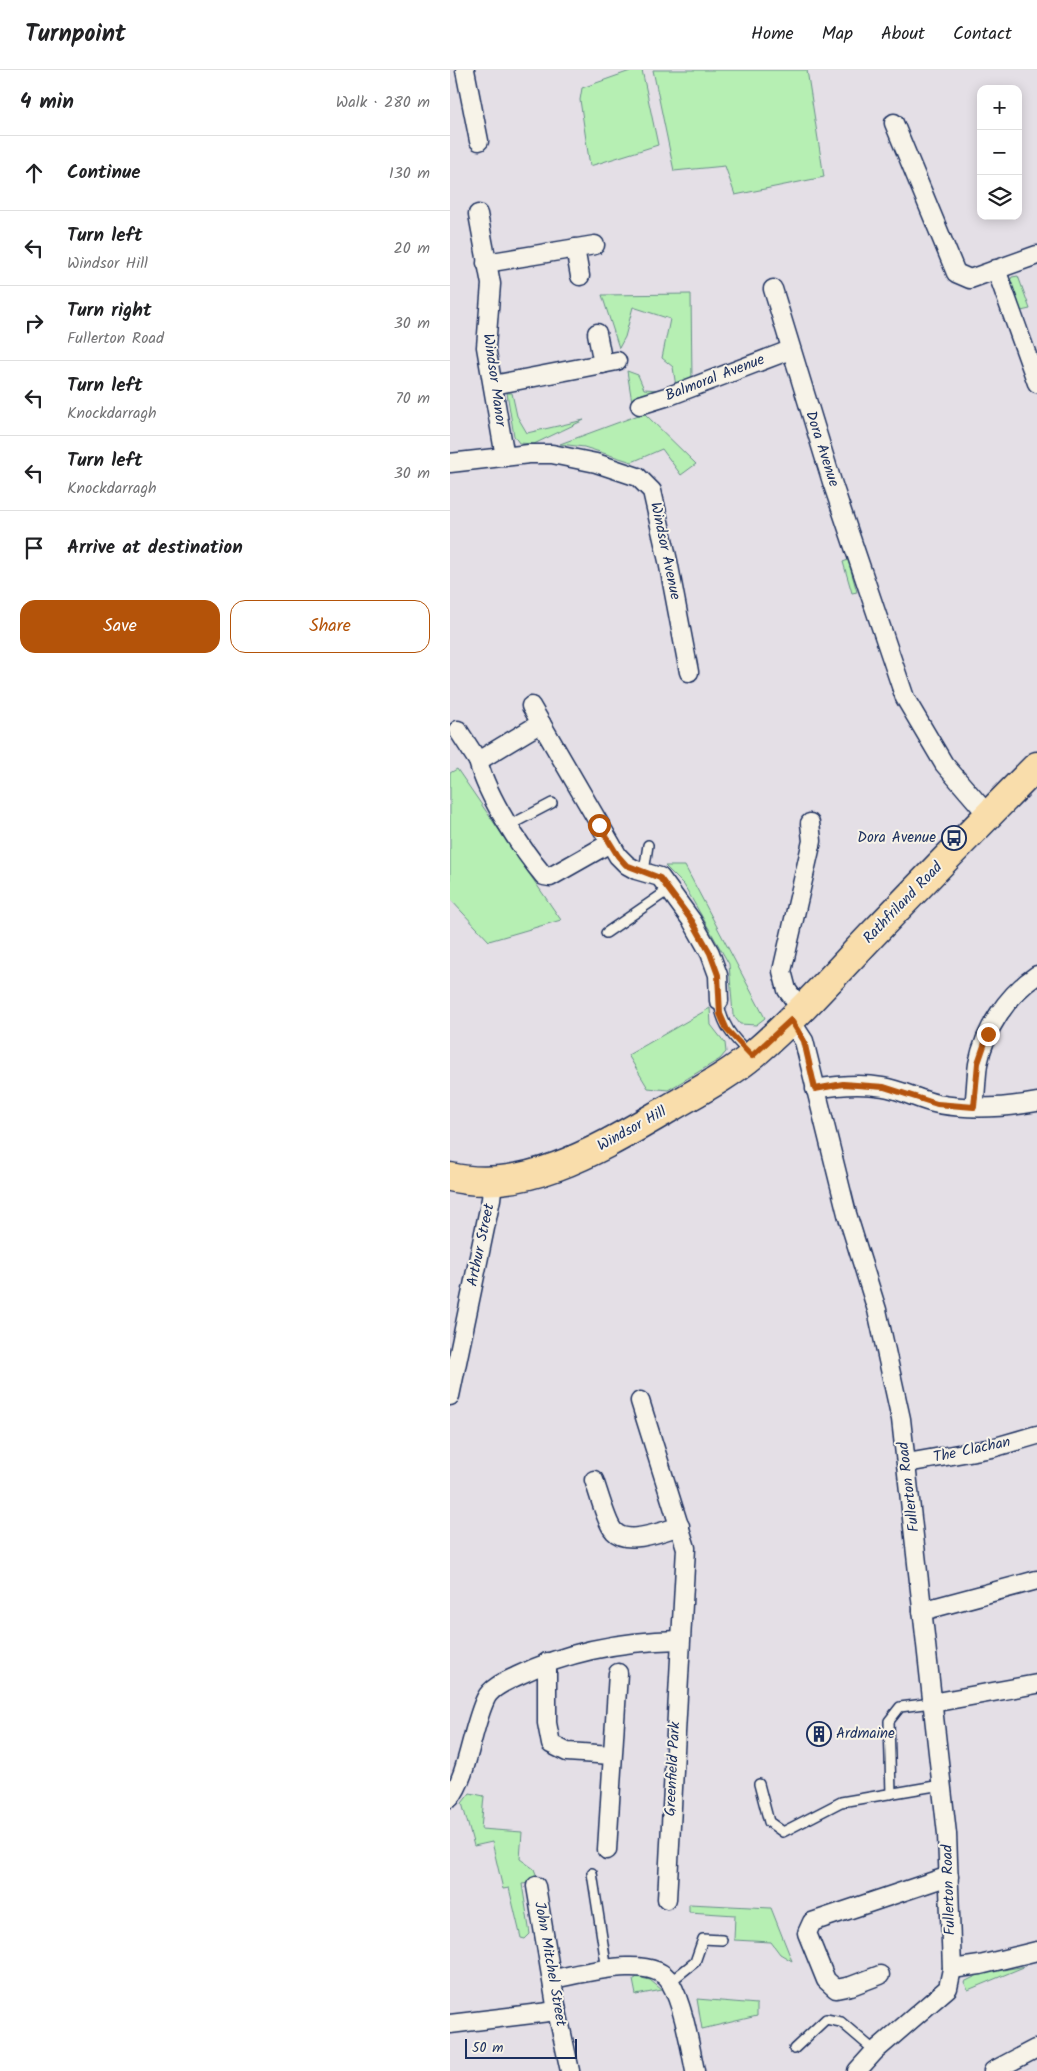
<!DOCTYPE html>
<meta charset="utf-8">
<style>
:root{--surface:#fff;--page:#f6f6f6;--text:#202124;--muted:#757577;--line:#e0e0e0;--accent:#b45309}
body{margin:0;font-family:Kalam,sans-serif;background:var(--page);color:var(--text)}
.controls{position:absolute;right:15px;top:15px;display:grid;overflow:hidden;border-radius:10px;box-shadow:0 2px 12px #0003}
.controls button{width:45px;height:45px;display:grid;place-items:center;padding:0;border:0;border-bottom:1px solid var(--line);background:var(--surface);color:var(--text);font:25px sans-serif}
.scale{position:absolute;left:15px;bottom:12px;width:112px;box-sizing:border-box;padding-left:5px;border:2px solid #1b2f5e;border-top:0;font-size:14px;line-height:18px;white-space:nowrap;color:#1b2f5e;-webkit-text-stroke:4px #f7f3e8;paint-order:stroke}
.stop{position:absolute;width:15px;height:15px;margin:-11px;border:4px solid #b45309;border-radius:50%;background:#fff}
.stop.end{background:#b45309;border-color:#fff;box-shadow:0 1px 5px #0008}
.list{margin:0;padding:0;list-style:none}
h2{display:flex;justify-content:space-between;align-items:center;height:65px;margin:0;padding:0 20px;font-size:21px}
h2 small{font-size:16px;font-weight:400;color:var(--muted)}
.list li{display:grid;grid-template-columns:32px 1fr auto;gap:15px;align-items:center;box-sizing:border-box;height:75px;padding:0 20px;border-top:1px solid var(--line)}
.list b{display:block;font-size:19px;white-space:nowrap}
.list p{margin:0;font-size:16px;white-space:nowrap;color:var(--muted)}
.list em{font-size:16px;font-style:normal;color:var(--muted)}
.actions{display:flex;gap:10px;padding:15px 20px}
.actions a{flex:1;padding:11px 0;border:1px solid var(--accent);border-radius:15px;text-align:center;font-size:18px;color:var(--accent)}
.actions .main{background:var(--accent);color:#fff}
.icon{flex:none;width:28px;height:28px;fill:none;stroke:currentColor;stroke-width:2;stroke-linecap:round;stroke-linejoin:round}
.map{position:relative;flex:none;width:587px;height:2001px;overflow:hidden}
header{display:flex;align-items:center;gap:30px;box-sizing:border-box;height:70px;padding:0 25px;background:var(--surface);border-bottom:1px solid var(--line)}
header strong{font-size:24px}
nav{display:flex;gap:28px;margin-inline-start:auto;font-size:18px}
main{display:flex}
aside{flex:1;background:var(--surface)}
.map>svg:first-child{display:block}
</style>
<header>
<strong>Turnpoint</strong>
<nav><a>Home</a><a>Map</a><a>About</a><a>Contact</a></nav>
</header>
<main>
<aside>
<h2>4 min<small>Walk · 280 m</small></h2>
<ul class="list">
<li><svg class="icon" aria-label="ahead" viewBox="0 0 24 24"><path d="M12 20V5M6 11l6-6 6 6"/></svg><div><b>Continue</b></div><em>130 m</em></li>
<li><svg class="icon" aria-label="left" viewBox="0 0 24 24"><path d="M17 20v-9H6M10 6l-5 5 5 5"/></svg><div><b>Turn left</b><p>Windsor Hill</p></div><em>20 m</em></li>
<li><svg class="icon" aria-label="right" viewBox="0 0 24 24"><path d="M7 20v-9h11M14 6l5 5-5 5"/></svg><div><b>Turn right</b><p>Fullerton Road</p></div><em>30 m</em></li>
<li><svg class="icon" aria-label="left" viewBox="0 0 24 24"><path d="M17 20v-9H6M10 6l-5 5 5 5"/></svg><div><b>Turn left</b><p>Knockdarragh</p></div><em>70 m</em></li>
<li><svg class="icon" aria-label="left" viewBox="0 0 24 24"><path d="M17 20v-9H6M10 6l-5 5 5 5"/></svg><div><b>Turn left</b><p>Knockdarragh</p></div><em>30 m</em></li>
<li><svg class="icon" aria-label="arrive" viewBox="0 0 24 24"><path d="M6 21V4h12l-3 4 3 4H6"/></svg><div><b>Arrive at destination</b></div></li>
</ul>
<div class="actions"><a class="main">Save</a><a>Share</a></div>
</aside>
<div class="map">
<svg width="587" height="2001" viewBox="0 0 587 2001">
<rect width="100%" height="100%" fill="#e4dfe6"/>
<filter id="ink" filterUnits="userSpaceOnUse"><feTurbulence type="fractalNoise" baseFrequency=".02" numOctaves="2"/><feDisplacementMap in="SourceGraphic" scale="10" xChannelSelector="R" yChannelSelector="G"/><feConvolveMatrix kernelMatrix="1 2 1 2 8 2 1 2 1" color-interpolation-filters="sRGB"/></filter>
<g filter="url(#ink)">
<g fill="#b6efb3" stroke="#688f88">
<polygon points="183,0 192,0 208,75 140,96 130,30 132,18"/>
<polygon points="203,0 357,0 374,107 285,125 275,96 224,101"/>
<polygon points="568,206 580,239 571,241 559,212 562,207"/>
<polygon points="241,224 242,311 226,317 223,297 212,288 220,249 183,237 175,267 169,278 152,225"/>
<polygon points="177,301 188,305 194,319 209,320 208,325 182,332"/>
<polygon points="57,323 62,323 67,346 77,363 134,350 84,374 69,373 64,366"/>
<polygon points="194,343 246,394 231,405 212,379 182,392 134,377 110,374"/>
<polygon points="398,490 407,522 402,523 393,492"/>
<polygon points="7,699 111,850 39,871 0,829 0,703"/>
<polygon points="215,796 235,796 315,948 306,955 290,954 283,945 279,894 234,815"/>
<polygon points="260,938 261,955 275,973 276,982 270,989 218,1020 198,1018 178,985"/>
<polygon points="20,1723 34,1726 31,1759 72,1762 70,1789 84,1799 89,1812 72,1814 80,1864 75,1869 71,1868 59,1818 53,1819 42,1772 24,1776 12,1733"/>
<polygon points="239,1834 321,1838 342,1891 330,1884 321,1872 284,1870 285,1845 239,1842"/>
<polygon points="576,1896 518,1920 514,1912 530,1904"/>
<polygon points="187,1907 200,1910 212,1920 186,1925 183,1910"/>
<polygon points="247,1929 307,1934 307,1946 252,1959"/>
</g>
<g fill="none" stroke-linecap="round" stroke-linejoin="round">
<defs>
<g id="service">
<polyline points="60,755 102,733"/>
<polyline points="194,802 198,775"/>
<polyline points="156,863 220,819"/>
<path d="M269,931C271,954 283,968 300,984"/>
<polyline points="309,1714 319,1752 333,1762 391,1732 491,1715"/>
<polyline points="441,1724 439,1651 450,1637 482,1633"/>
<polyline points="142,1803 157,1900"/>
<polyline points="220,1912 245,1892 253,1869 272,1870"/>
<polyline points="344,1979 376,1949 391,1952 425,1981"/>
</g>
<g id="minor">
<polyline points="15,0 29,71"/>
<polyline points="444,53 506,203 520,209 587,185"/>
<polyline points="28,144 41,214 36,277 55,387"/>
<polyline points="125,178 130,206"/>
<polyline points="36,193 145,175"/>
<polyline points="546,199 587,313"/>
<polyline points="323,219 382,412 455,628 494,694 538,745"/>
<polyline points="147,263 153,294"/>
<polyline points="43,315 167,291"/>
<polyline points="190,335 219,326 340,280"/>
<polyline points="0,393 79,384 102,384 146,393 188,407 202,421 218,491 239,602"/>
<polyline points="81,636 168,786 177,795 186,800 210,807 242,851 260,883 268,905 269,931"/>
<polyline points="8,660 28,691 91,653"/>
<path d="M28,691C38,728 70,777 94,806L100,807L160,773"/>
<polyline points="351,939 337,920 332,901 362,771 360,753"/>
<polyline points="341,951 354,971 397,1144 427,1240 451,1349 497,1764 502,1899 498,1918 425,1981 407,2001"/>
<path d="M365,1019C388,1015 410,1013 433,1017C452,1020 469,1030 488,1034C521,1040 554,1038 587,1032"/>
<path d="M524,1037C526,1023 526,1008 528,994C535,959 557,925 587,905"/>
<polyline points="0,1326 41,1129 43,1111"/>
<polyline points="190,1331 236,1478 217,1829"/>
<polyline points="457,1393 542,1378 587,1365"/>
<path d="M144,1410C148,1421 157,1454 164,1461C177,1476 214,1461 230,1456"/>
<polyline points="472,1541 587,1510"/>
<polyline points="97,1592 97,1653 101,1674 117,1682 162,1685"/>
<polyline points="482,1633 587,1614"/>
<path d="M0,1728C18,1706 22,1656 36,1628C41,1617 57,1611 67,1606C118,1581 172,1571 229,1570"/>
<polyline points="157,1780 168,1603"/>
<polyline points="86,1816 107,1941 120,2001"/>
<polyline points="502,1899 530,1895 587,1881"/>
<polyline points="430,1905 401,1916 386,1919 376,1910 357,1863 362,1852 499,1806"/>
<path d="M103,1909C131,1904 203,1883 220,1912C233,1934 240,1976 245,2001"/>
<polyline points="0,1954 107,1941"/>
<polyline points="543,2001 585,1979"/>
</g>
<path id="primary" d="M0,1107C77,1125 154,1076 218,1039C247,1022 278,1006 304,984C346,948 383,906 421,866C476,809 531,752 587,696"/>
</defs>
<use href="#service" stroke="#1b2f5e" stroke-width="12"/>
<use href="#minor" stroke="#1b2f5e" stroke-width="21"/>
<use href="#primary" stroke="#1b2f5e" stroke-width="31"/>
<use href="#service" stroke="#f7f3e8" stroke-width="9"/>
<use href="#minor" stroke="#f7f3e8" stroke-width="18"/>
<use href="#primary" stroke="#f9ddab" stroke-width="28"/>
</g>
</g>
<g fill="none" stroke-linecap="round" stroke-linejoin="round" filter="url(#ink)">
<polyline stroke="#b45309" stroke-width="6" points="149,755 168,786 176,795 210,808 242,851 260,883 268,905 270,944 277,960 302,986 341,950 354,971 365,1019 393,1014 434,1017 487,1034 524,1037 528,993 538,964"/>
</g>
<defs>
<symbol id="bus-ring" viewBox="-11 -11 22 22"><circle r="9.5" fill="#f7f3e8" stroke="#1b2f5e" stroke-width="1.5"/><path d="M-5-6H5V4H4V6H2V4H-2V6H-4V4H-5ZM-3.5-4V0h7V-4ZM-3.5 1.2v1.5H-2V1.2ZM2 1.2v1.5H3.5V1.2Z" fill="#1b2f5e"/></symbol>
<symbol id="building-ring" viewBox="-11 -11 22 22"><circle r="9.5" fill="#f7f3e8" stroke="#1b2f5e" stroke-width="1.5"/><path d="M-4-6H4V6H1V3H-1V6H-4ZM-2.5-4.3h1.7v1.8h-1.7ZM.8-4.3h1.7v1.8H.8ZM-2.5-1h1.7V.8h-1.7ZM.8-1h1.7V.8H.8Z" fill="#1b2f5e"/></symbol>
</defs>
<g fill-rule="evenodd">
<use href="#bus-ring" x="490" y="754" width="28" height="28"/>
<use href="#building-ring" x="355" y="1650" width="28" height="28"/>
</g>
<g text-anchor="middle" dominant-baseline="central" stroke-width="4" stroke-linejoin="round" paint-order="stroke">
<g font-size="15" fill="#1b2f5e" stroke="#f7f3e8">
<text transform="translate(265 308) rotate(-21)">Balmoral Avenue</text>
<text transform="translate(44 310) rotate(82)">Windsor Manor</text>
<text transform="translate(372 379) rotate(72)">Dora Avenue</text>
<text transform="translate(215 481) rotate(78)">Windsor Avenue</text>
<text transform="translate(453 833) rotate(-46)">Rathfriland Road</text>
<text transform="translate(182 1059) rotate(-29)">Windsor Hill</text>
<text transform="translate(31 1175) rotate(-78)">Arthur Street</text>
<text transform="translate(522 1380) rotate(-12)">The Clachan</text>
<text transform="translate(459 1417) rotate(-97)">Fullerton Road</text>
<text transform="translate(223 1699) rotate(-87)">Greenfield Park</text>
<text transform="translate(499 1820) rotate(-92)">Fullerton Road</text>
<text transform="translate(100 1894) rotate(80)">John Mitchel Street</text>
</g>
<g font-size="15" fill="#1b2f5e" stroke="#f7f3e8" text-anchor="end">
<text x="486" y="768">Dora Avenue</text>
<text x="386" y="1664" text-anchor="start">Ardmaine</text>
</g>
</g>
</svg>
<div class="controls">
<button>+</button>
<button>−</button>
<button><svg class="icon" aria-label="layers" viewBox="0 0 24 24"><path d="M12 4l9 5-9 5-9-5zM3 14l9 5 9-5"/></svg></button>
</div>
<div class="scale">50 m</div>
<div class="stop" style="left:149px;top:755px"></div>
<div class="stop end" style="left:538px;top:964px"></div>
</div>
</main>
